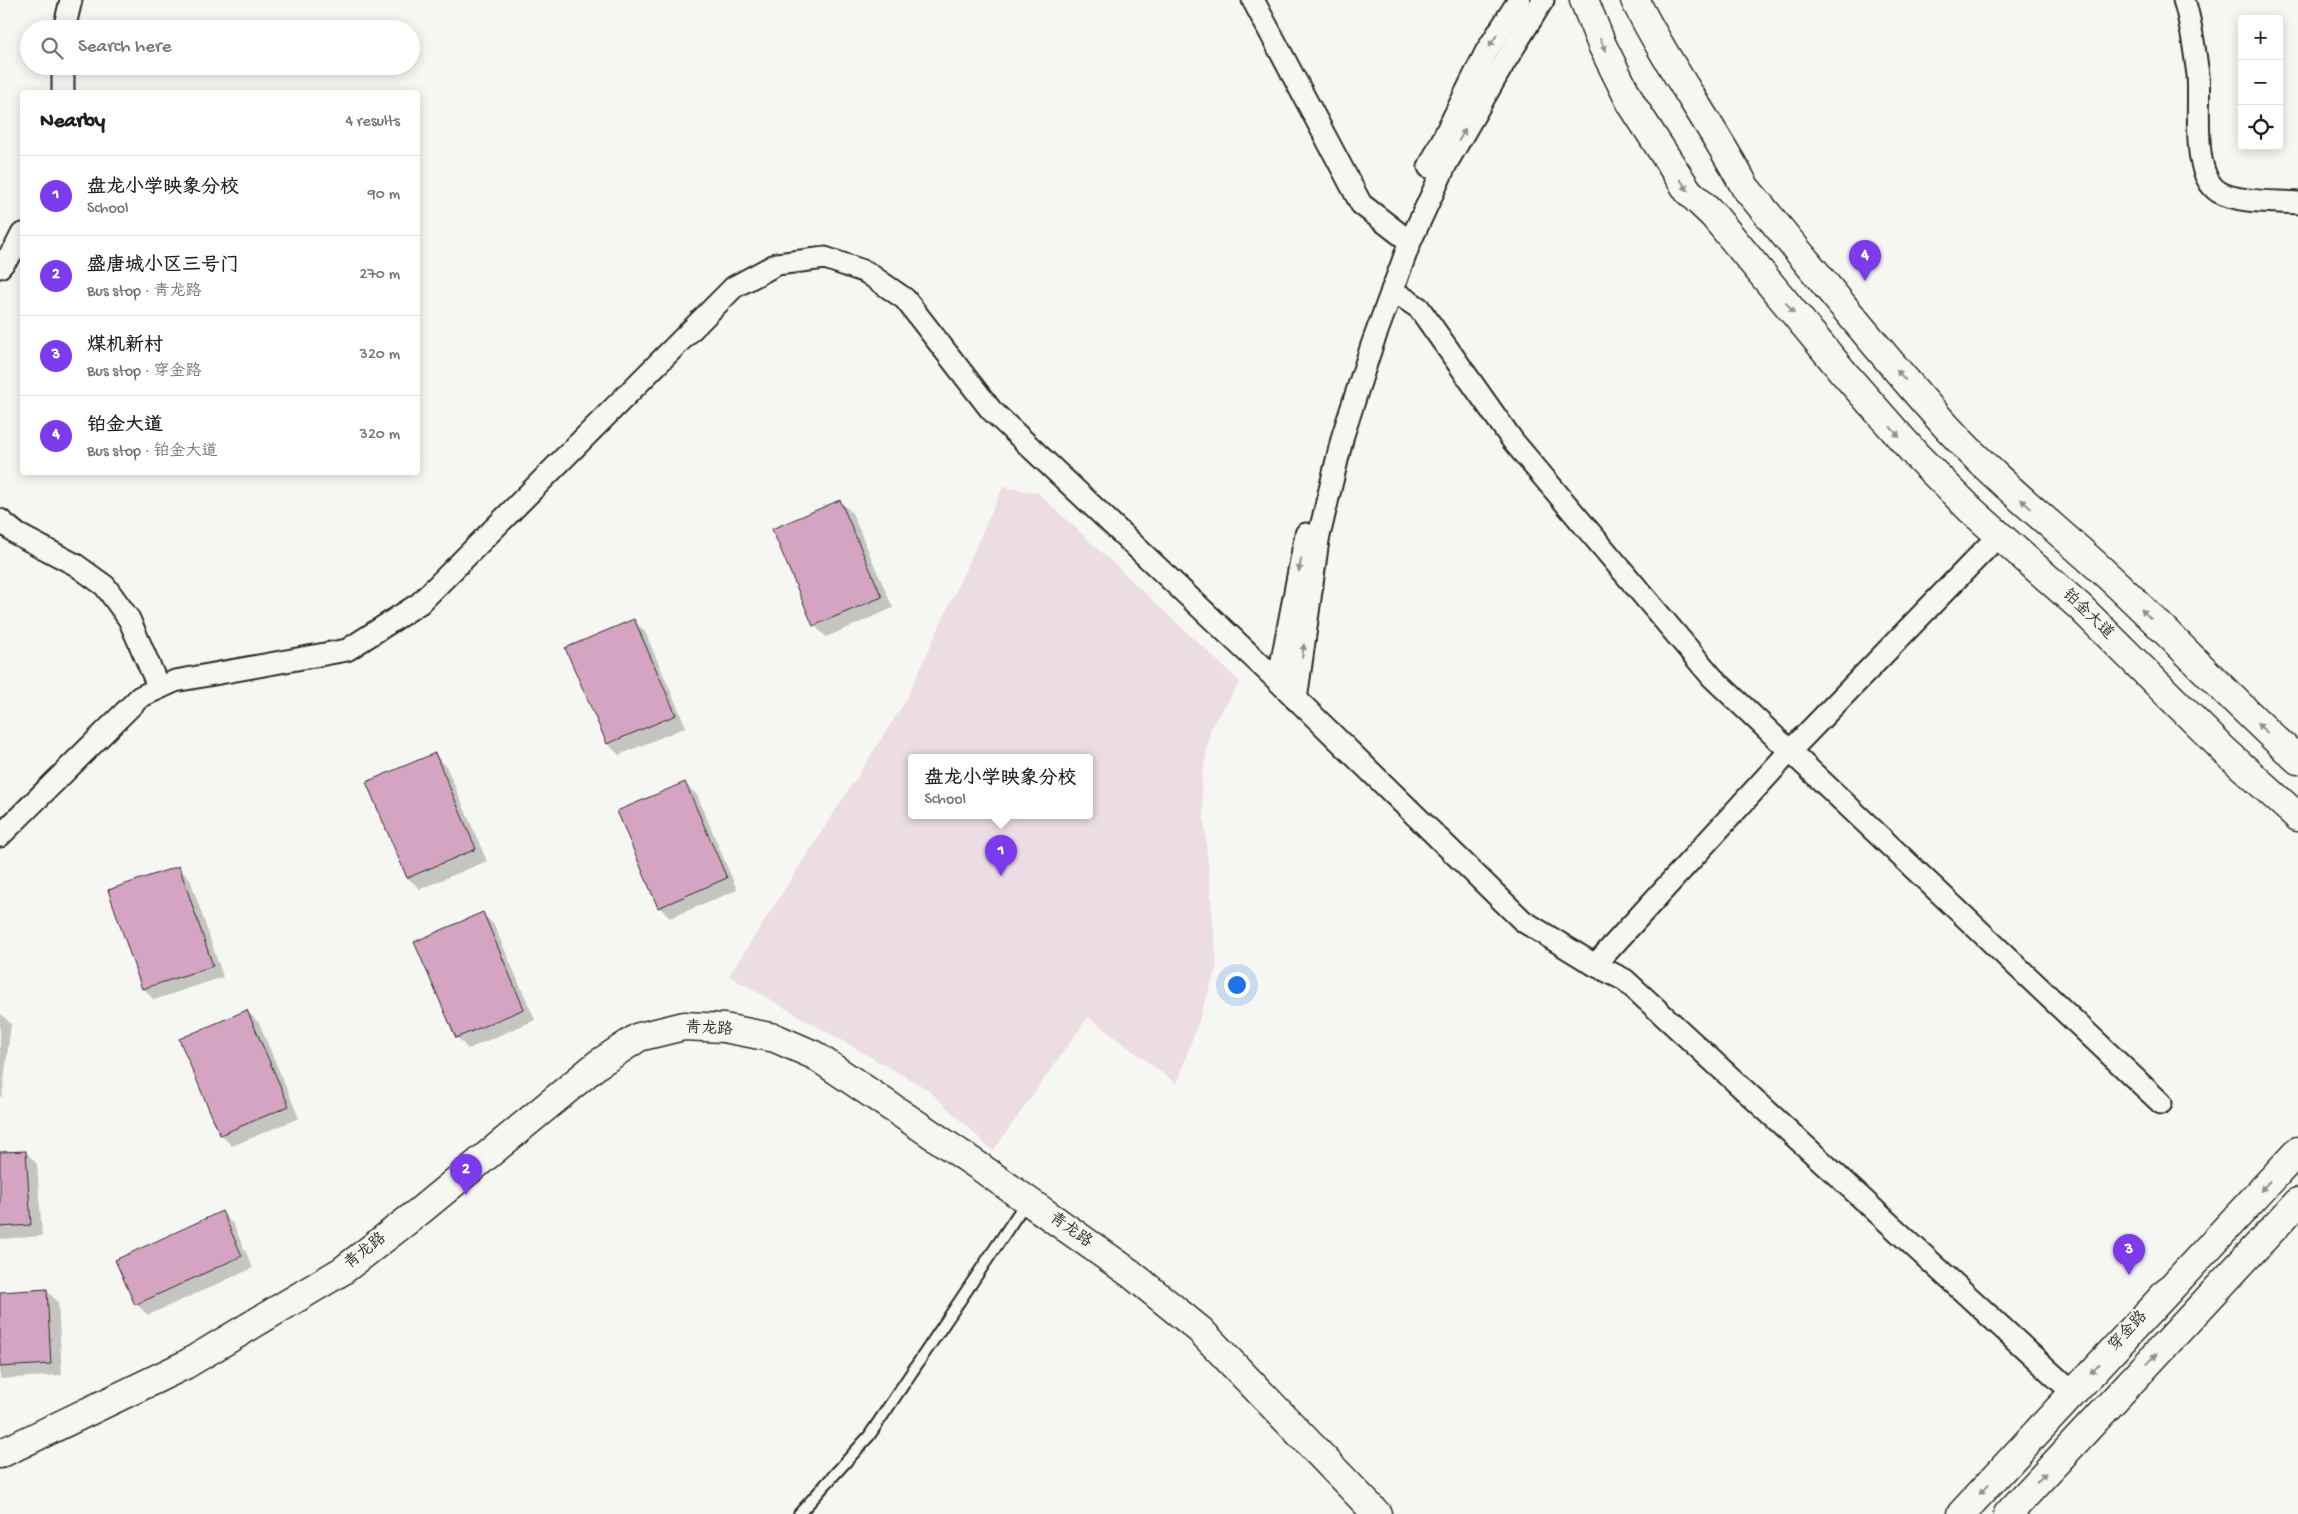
<!DOCTYPE html>
<meta charset="utf-8">
<style>
:root{--surface:#fff;--page:#f2f2f2;--text:#202124;--muted:#757577;--line:#e0e0e0;--accent:#7c3aed}
body{margin:0;font-family:"Gochi Hand","LXGW WenKai TC",sans-serif;background:var(--page);color:var(--text)}
.controls{position:absolute;right:15px;top:15px;display:grid;overflow:hidden;border-radius:5px;box-shadow:0 2px 12px #0003}
.controls button{width:45px;height:45px;display:grid;place-items:center;padding:0;border:0;border-bottom:1px solid var(--line);background:var(--surface);color:var(--text);font:25px sans-serif}
.you{position:absolute;left:1236px;top:984px;width:18px;height:18px;margin:-12px;border:4px solid #fff;border-radius:50%;background:#1a73e8;box-shadow:0 0 0 8px #1a73e833}
.badge{display:grid;place-items:center;width:32px;height:32px;border-radius:50%;background:var(--accent);color:#fff;font-size:16px;font-weight:700}
.pin{position:absolute;translate:-50% -41px;filter:drop-shadow(0 1px 2px #0008)}
.pin::after{content:'';position:absolute;top:26px;width:18px;height:15px;background:inherit;clip-path:polygon(0 0,100% 0,50% 100%)}
.popup{position:absolute;left:908px;top:754px;width:185px;height:65px;box-sizing:border-box;display:grid;place-content:center;border-radius:5px;background:var(--surface);filter:drop-shadow(0 1px 4px #0005);font-size:16px;white-space:nowrap;color:var(--muted)}
.popup b{font-size:19px;color:var(--text)}
.popup::after{content:'';position:absolute;left:50%;top:100%;margin-left:-10px;border:10px solid transparent;border-top-color:var(--surface)}
.list{margin:0;padding:0;list-style:none}
h2{display:flex;justify-content:space-between;align-items:center;height:65px;margin:0;padding:0 20px;font-size:21px}
h2 small{font-size:16px;font-weight:400;color:var(--muted)}
.list li{display:grid;grid-template-columns:32px 1fr auto;gap:15px;align-items:center;box-sizing:border-box;height:80px;padding:0 20px;border-top:1px solid var(--line)}
.list b{display:block;font-size:19px;white-space:nowrap}
.list p{margin:0;font-size:16px;white-space:nowrap;color:var(--muted)}
.list em{font-size:16px;font-style:normal;color:var(--muted)}
.icon{flex:none;width:28px;height:28px;fill:none;stroke:currentColor;stroke-width:2;stroke-linecap:round;stroke-linejoin:round}
.map{position:relative;flex:none;width:2298px;height:1514px;overflow:hidden}
.search{position:absolute;background:var(--surface);box-shadow:0 2px 12px #0003;left:20px;top:20px;width:400px;height:55px;display:flex;align-items:center;gap:12px;box-sizing:border-box;padding:0 18px;border-radius:28px;color:var(--muted);font-size:19px}
.panel{position:absolute;background:var(--surface);box-shadow:0 2px 12px #0003;left:20px;top:90px;width:400px;height:385px;border-radius:5px}
.map>svg:first-child{display:block}
</style>
<div class="map">
<svg width="2298" height="1514" viewBox="0 0 2298 1514">
<rect width="100%" height="100%" fill="#f6f6f2"/>
<filter id="ink" filterUnits="userSpaceOnUse"><feTurbulence type="fractalNoise" baseFrequency=".02" numOctaves="2"/><feDisplacementMap in="SourceGraphic" scale="10" xChannelSelector="R" yChannelSelector="G"/><feConvolveMatrix kernelMatrix="1 2 1 2 8 2 1 2 1" color-interpolation-filters="sRGB"/></filter>
<g filter="url(#ink)">
<path fill="#ecdde4" fill-rule="evenodd" d="M1003,487L1038,493L1240,682L1211,727L1201,784L1217,967L1177,1084L1088,1017L993,1151L927,1089L729,976L905,702ZM912,757H1090V815H912Z"/>
<g fill="#0003">
<polygon points="840,501 852,513 893,608 826,637 814,625"/>
<polygon points="634,620 645,632 686,727 619,755 608,744"/>
<polygon points="435,754 446,766 487,861 420,889 408,878 368,782"/>
<polygon points="685,784 697,795 737,890 670,918 659,907"/>
<polygon points="178,867 190,879 223,977 154,1000 143,988"/>
<polygon points="483,914 494,925 535,1020 468,1049 457,1037"/>
<polygon points="247,1011 259,1023 299,1118 232,1146 221,1135 180,1039"/>
<polygon points="0,1013 11,1024 2,1097 0,1096"/>
<polygon points="26,1152 37,1164 42,1236 0,1239 0,1154"/>
<polygon points="222,1213 233,1224 253,1268 148,1315 136,1304"/>
<polygon points="46,1290 58,1302 62,1375 0,1379 0,1293"/>
</g>
<g fill="#d5a4c2" stroke="#2b2b2b">
<polygon points="840,500 882,597 813,626 772,529"/>
<polygon points="634,619 676,715 607,744 565,648"/>
<polygon points="435,753 476,849 407,878 366,782"/>
<polygon points="685,782 727,878 658,908 617,811"/>
<polygon points="179,866 213,966 142,989 108,890"/>
<polygon points="483,912 524,1009 456,1038 414,942"/>
<polygon points="247,1010 289,1106 220,1135 179,1039"/>
<polygon points="26,1151 31,1225 0,1227 0,1152"/>
<polygon points="222,1211 242,1256 135,1305 115,1260"/>
<polygon points="47,1289 51,1364 0,1367 0,1292"/>
</g>
<g fill="none" stroke-linecap="round" stroke-linejoin="round">
<defs>
<polyline id="lane" points="799,1514 869,1436 1026,1202"/>
<g id="street">
<polyline points="1253,0 1361,204 1410,242"/>
<path d="M2184,0C2191,21 2195,52 2198,75C2201,106 2190,174 2219,192C2238,203 2276,201 2298,203"/>
<polyline points="64,29 71,0"/>
<polyline points="63,92 63,66"/>
<polyline points="1429,167 1486,52 1519,0"/>
<polyline points="0,267 14,250 22,234"/>
<polyline points="1392,290 1419,308 1513,441 1712,677 2161,1103"/>
<polyline points="0,520 17,534 76,565 105,586 129,619 159,688"/>
<polyline points="1278,681 1306,534"/>
<polyline points="1296,700 1318,540 1343,435 1372,345 1410,242 1446,164 1504,63 1543,0"/>
<polyline points="0,836 140,697 175,681 347,650 420,603 734,287 777,264 825,258 866,272 905,299 991,410 1278,681 1523,921 1595,965 1625,980 2073,1393"/>
<polyline points="1595,965 1790,751 1999,535"/>
</g>
<g id="secondary">
<polyline points="1584,0 1602,45 1631,103 1688,191 1714,216 1844,373 1917,456 1971,510 2080,607 2224,750 2298,817"/>
<path d="M1635,0C1667,65 1711,123 1745,187C1812,267 1876,349 1946,426C1996,481 2054,526 2108,576C2173,636 2232,701 2298,760"/>
<polyline points="0,1454 185,1365 342,1271 421,1210 598,1064 639,1037 684,1026 724,1028 775,1038 814,1055 980,1167 1130,1273 1200,1330 1377,1514"/>
<polyline points="1961,1514 2298,1151"/>
<polyline points="2008,1514 2298,1202"/>
</g>
</defs>
<use href="#lane" stroke="#2b2b2b" stroke-width="14"/>
<use href="#street" stroke="#2b2b2b" stroke-width="25"/>
<use href="#secondary" stroke="#2b2b2b" stroke-width="31"/>
<use href="#lane" stroke="#f6f6f2" stroke-width="10"/>
<use href="#street" stroke="#f6f6f2" stroke-width="21"/>
<use href="#secondary" stroke="#f6f6f2" stroke-width="28"/>
</g>
<defs><path id="oneway-solid" d="M-6-.8H1V-3.2L6.5 0L1 3.2V.8H-6Z" transform="scale(1.25)"/></defs>
<g fill="#90908e">
<use href="#oneway-solid" transform="translate(1493 41) rotate(122)"/>
<use href="#oneway-solid" transform="translate(1603 45) rotate(66)"/>
<use href="#oneway-solid" transform="translate(1462 135) rotate(-60)"/>
<use href="#oneway-solid" transform="translate(1684 185) rotate(56)"/>
<use href="#oneway-solid" transform="translate(1790 308) rotate(51)"/>
<use href="#oneway-solid" transform="translate(1901 375) rotate(-131)"/>
<use href="#oneway-solid" transform="translate(1895 432) rotate(49)"/>
<use href="#oneway-solid" transform="translate(2026 504) rotate(-138)"/>
<use href="#oneway-solid" transform="translate(1300 565) rotate(101)"/>
<use href="#oneway-solid" transform="translate(2146 614) rotate(-135)"/>
<use href="#oneway-solid" transform="translate(1303 651) rotate(-82)"/>
<use href="#oneway-solid" transform="translate(2262 728) rotate(-138)"/>
<use href="#oneway-solid" transform="translate(2265 1186) rotate(133)"/>
<use href="#oneway-solid" transform="translate(2152 1359) rotate(-47)"/>
<use href="#oneway-solid" transform="translate(2095 1369) rotate(133)"/>
<use href="#oneway-solid" transform="translate(2041 1478) rotate(-47)"/>
<use href="#oneway-solid" transform="translate(1984 1489) rotate(133)"/>
</g>
</g>
<g text-anchor="middle" dominant-baseline="central" stroke-width="4.5" stroke-linejoin="round" paint-order="stroke">
<g font-size="16" fill="#2b2b2b" stroke="#f6f6f2">
<text transform="translate(2087 615) rotate(44)">铂金大道</text>
<text transform="translate(709 1030) rotate(3)">青龙路</text>
<text transform="translate(1070 1231) rotate(35)">青龙路</text>
<text transform="translate(366 1252) rotate(-38)">青龙路</text>
<text transform="translate(2129 1332) rotate(-47)">穿金路</text>
</g>
</g>
</svg>
<div class="controls">
<button>+</button>
<button>−</button>
<button><svg class="icon" aria-label="locate" viewBox="0 0 24 24"><circle cx="12" cy="12" r="6"/><path d="M12 2v4M12 18v4M2 12h4M18 12h4"/></svg></button>
</div>
<div class="you"></div>
<div class="pin badge" style="left:1001px;top:876px">1</div>
<div class="popup"><b>盘龙小学映象分校</b>School</div>
<div class="pin badge" style="left:466px;top:1195px">2</div>
<div class="pin badge" style="left:2129px;top:1275px">3</div>
<div class="pin badge" style="left:1865px;top:281px">4</div>
<div class="search"><svg class="icon" aria-label="search" viewBox="0 0 24 24"><circle cx="10" cy="10" r="6"/><path d="M15 15l6 6"/></svg>Search here</div>
<section class="panel">
<h2>Nearby<small>4 results</small></h2>
<ul class="list">
<li><span class="badge">1</span><div><b>盘龙小学映象分校</b><p>School</p></div><em>90 m</em></li>
<li><span class="badge">2</span><div><b>盛唐城小区三号门</b><p>Bus stop · 青龙路</p></div><em>270 m</em></li>
<li><span class="badge">3</span><div><b>煤机新村</b><p>Bus stop · 穿金路</p></div><em>320 m</em></li>
<li><span class="badge">4</span><div><b>铂金大道</b><p>Bus stop · 铂金大道</p></div><em>320 m</em></li>
</ul>
</section>
</div>
